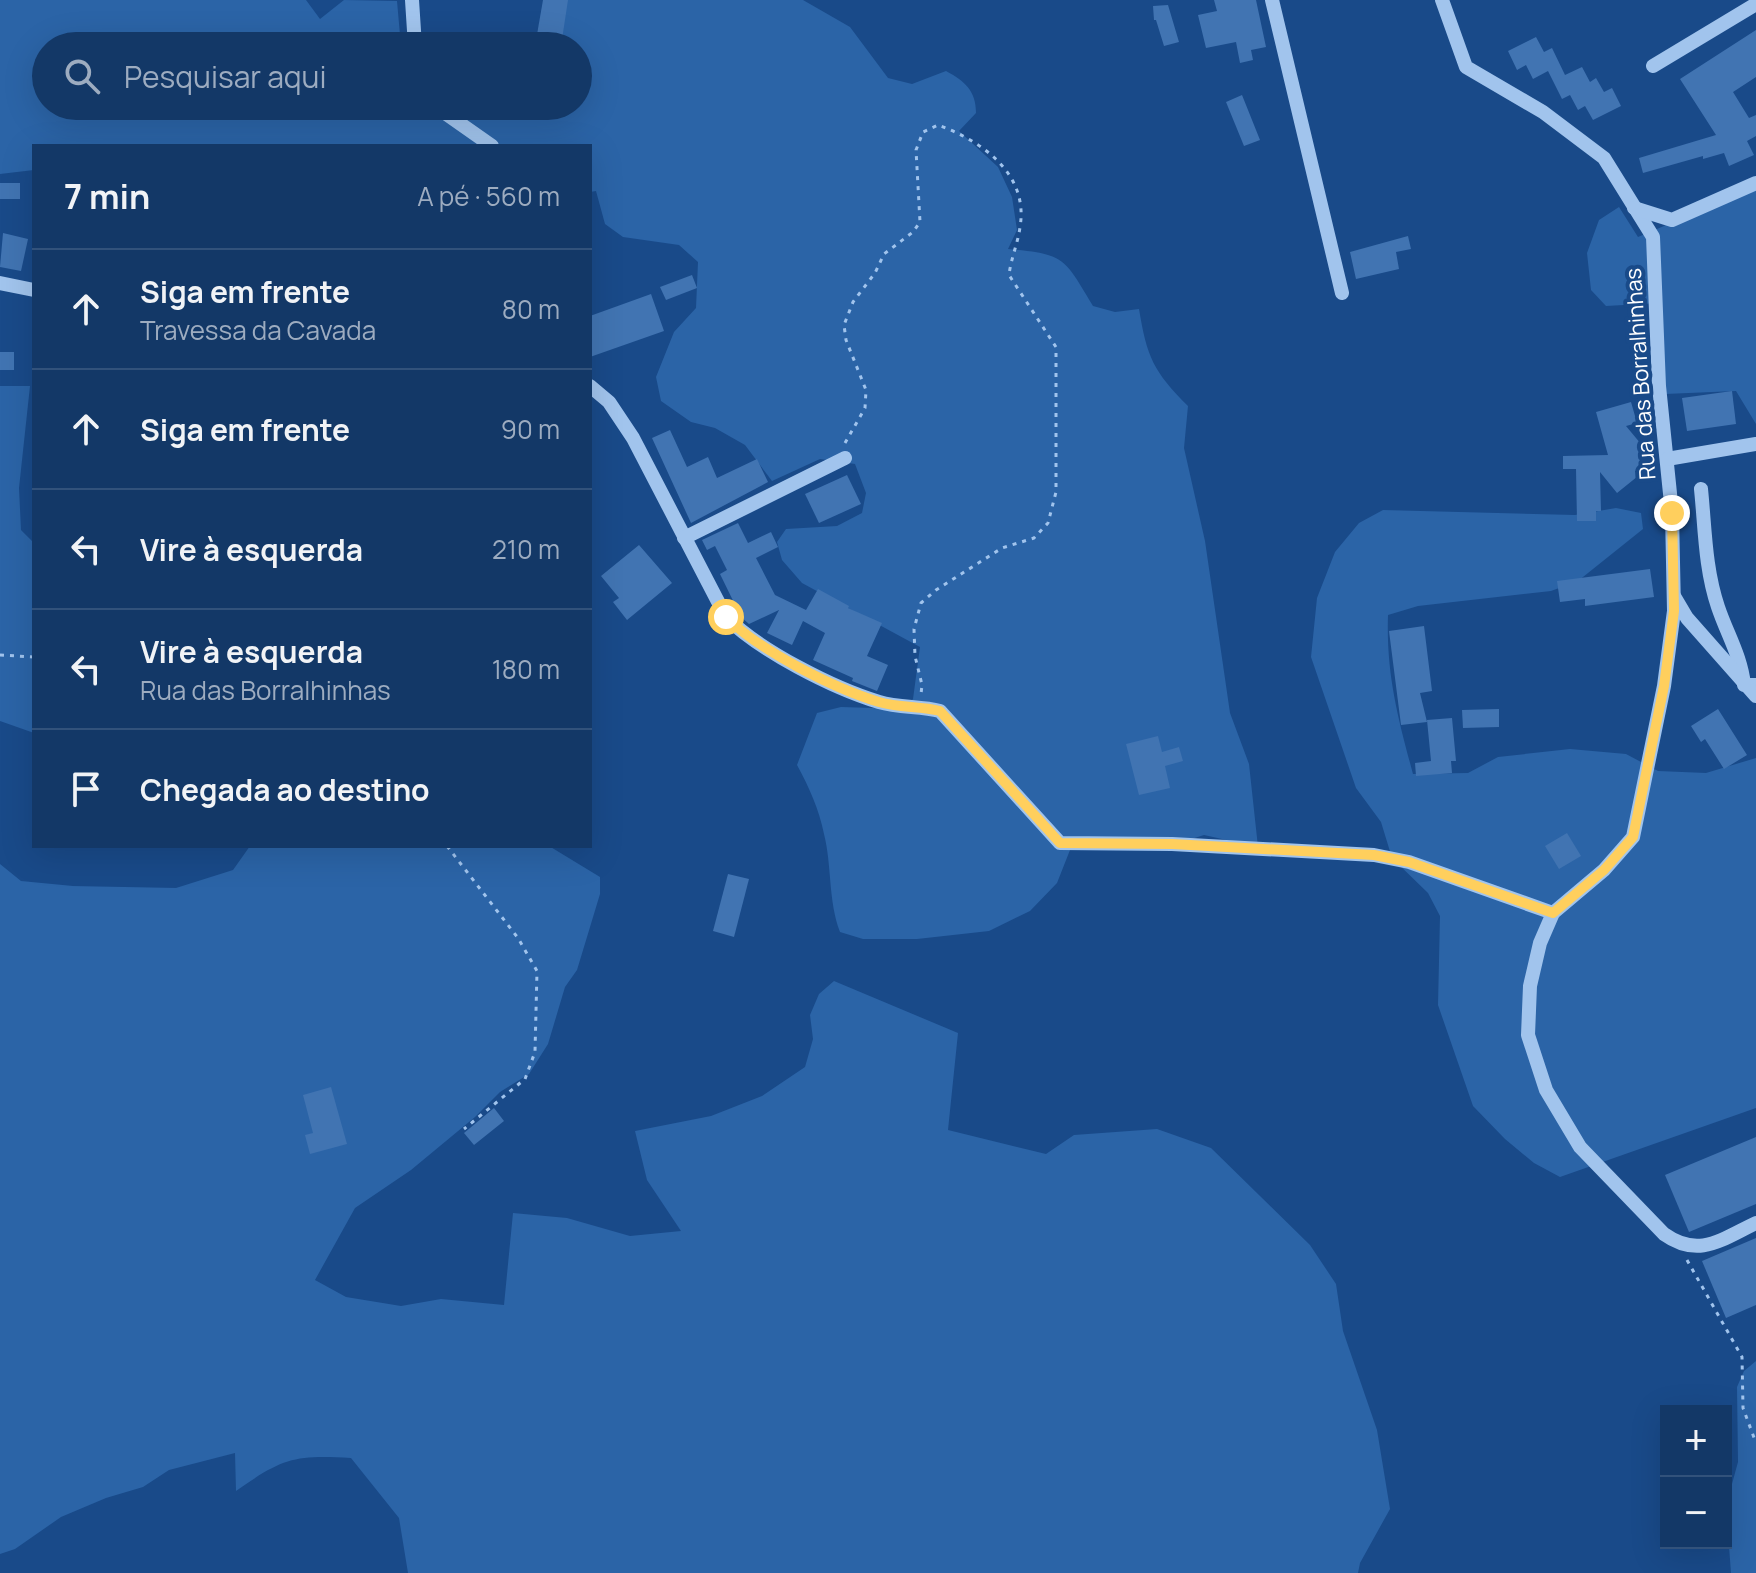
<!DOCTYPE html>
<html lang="pt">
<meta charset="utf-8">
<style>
:root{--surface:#133867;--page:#1c3f6d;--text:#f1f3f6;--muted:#9dacc0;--line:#32527b}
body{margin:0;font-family:Manrope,sans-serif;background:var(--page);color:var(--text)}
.controls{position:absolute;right:24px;bottom:24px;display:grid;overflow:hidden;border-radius:0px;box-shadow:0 8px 32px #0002}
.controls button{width:72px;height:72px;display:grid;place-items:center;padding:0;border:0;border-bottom:2px solid var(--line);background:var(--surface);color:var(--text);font:40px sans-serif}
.stop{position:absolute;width:24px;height:24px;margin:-18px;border:6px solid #ffcf5d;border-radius:50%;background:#fff}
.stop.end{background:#ffcf5d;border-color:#fff;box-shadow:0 2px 8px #0008}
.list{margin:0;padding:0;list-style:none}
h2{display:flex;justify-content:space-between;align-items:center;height:104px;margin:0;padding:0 32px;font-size:34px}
h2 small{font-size:26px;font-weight:400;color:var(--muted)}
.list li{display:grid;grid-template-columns:52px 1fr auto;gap:24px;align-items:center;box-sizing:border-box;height:120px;padding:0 32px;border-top:2px solid var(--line)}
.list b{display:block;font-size:30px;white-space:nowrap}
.list p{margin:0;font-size:26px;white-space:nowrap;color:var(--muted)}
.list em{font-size:26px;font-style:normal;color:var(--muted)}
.icon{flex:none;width:44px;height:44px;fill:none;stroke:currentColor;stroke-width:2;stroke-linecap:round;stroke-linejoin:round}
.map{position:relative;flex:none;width:1756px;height:1573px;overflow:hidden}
.search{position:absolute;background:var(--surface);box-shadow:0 8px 32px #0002;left:32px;top:32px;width:560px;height:88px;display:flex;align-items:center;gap:20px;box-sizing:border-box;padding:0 28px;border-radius:44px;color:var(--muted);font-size:30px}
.panel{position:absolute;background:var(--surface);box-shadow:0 8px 32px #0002;left:32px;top:144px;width:560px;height:704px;border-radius:0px}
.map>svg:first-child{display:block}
</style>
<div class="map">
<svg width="1756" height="1573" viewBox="0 0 1756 1573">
<rect width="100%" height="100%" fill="#194a89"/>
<g fill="#2b64a7">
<path d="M0,0H306L320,19L344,0L397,1L401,46H46V106H578V46H558L563,0H803L850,27L888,78L912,84L946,71C965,81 976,91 976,113L959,131L998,167L1012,197L1017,230L1008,249C1066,254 1064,258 1093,306L1115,312L1139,309C1147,357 1153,371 1188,406L1184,448L1205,541L1230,713L1249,764L1258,847L1204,835L1176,844L1070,850L1057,883L1030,911L989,931L917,939H863L840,932C828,900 832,866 824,834C819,809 809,787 797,765L817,713L841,707L905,709L913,699L920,647L802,583L782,560L777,542L786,529L837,526L862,513L866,493L855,464L820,459L772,481L745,445L715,428L691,422L661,401L656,377L674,332L696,308L698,262L679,245L623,237L605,224L596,191L590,192V146H34V170L0,174Z"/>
<polygon points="1756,187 1756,424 1736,391 1665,394 1659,303 1606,306 1591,290 1587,253 1599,220 1619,207 1638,237"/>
<polygon points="0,386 30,386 19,488 21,530 34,543 34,733 0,721"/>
<path d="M1616,508L1641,513L1643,529L1578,581L1551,591L1418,606L1388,615C1386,674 1398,718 1413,774L1468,773L1498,757L1570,749L1626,754L1658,771L1706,773L1756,758V1108L1560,1177L1534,1163L1505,1139L1473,1106L1438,1005L1440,916L1428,893L1392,858L1381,822L1356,788L1311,657L1317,598L1335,552L1359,523L1383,510L1575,515Z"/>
<path d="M250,846H549L600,877V894L577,970L565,987L548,1044L529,1074L500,1092L475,1117L411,1170L355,1208L315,1280L346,1297L401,1306L441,1299L504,1305L513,1213L567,1218L630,1236L681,1231L647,1180L635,1131L711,1116L762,1096L805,1067L813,1039L810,1015L819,994L834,981L958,1033L948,1130L1046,1154L1074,1135L1157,1129L1211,1148L1310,1245L1336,1284L1343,1331L1377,1430L1390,1509L1360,1563L1358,1573H408L399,1518L351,1458C294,1455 283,1458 236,1491L235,1453L169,1470L143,1487L106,1498L61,1517L15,1549L0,1554V864L21,881L73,886L176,888L233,870Z"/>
<polygon points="1756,1361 1756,1573 1731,1573 1726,1506 1738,1462 1737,1387 1744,1371"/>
</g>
<g fill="#4174b2">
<polygon points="543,0 568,0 561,46 535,46"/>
<polygon points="1214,0 1256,0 1266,47 1251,50 1253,60 1240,63 1236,42 1206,48 1198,15 1217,11"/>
<polygon points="1168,5 1179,42 1164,46 1156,20 1154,20 1153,6"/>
<polygon points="1756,30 1756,77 1733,92 1749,118 1756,115 1756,136 1747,141 1754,155 1729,166 1724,153 1703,159 1703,156 1643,173 1639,158 1716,135 1680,79"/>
<polygon points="1536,37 1544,52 1552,48 1565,75 1582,67 1590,82 1596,78 1604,92 1612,88 1621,106 1593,120 1585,106 1578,110 1570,95 1562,99 1548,71 1533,79 1526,65 1517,70 1508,51"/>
<polygon points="1242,95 1260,140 1244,146 1226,102"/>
<rect x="0" y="183" width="20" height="16"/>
<polygon points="3,233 28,239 21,271 0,267"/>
<polygon points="1408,236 1411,249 1396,252 1399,269 1356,279 1350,252"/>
<polygon points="692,275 697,288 666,300 660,287"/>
<polygon points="651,294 664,331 590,357 590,316"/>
<rect x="0" y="352" width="14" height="18"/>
<polygon points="1732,391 1736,424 1687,431 1682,398"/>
<polygon points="1631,402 1637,423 1626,426 1646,450 1639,456 1648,468 1617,493 1600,472 1601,511 1596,511 1596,521 1577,521 1576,469 1563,469 1563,456 1608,455 1596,412"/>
<polygon points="670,430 687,467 708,457 717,478 757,459 768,482 691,523 652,438"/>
<polygon points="847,475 861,504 819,523 805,494"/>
<polygon points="738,523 748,543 771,532 778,547 756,558 775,595 806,610 818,589 849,606 848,608 882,623 867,656 888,665 877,691 852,681 853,678 813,660 825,633 803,621 792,645 767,633 779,610 749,624 741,617 720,574 727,570 715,546 707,550 702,540"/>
<polygon points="639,545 672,583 627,620 613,602 619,598 601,576"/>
<polygon points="1650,569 1654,597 1585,606 1585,599 1560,602 1557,581"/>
<polygon points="1424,626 1432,691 1420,693 1427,722 1401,725 1389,631"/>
<polygon points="1499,709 1499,727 1463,728 1462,710"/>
<polygon points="1718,709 1747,755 1724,769 1705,739 1701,742 1691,726"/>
<polygon points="1452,718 1456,761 1451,761 1452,773 1416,776 1415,763 1431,761 1427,720"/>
<polygon points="1158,736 1162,752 1179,747 1183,761 1165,766 1170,788 1139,795 1126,744"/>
<polygon points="1567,833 1581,856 1559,869 1545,846"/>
<polygon points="728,874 749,879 734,937 713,931"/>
<polygon points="331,1087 347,1144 310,1154 305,1135 313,1133 303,1095"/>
<polygon points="494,1108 504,1121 474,1145 464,1133"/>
<polygon points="1756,1137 1756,1204 1689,1232 1665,1175"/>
<polygon points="1756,1238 1756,1305 1726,1318 1702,1261"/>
</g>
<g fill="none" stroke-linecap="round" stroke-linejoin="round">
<g stroke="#a1c4ed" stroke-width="3" stroke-dasharray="4 6" stroke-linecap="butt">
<path d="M845,443L865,408L866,390L846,340L844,325L853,302L875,273L884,254L913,232L920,222L916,150L923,132L938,125C982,141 1029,174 1020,227C1018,243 1011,258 1009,275L1056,347V492L1048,523L1034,538L1002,548L936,590L921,603L914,629L915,656L922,685L921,694"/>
<polyline points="0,655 34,657"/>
<polyline points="447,846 518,938 537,971 535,1052 525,1079 464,1129"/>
<polyline points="1687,1260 1742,1357 1743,1408 1756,1443"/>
</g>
<g stroke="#a1c4ed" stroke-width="14">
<polyline points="412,0 415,46"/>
<polyline points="1272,0 1342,293"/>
<path d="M1442,0L1466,67L1543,112L1604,158L1653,237L1659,386L1672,513L1674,611L1664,686L1633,837L1604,870L1553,913L1540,943L1530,986L1528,1035L1546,1090L1580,1147L1664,1234C1699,1259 1722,1239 1756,1223"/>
<polyline points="1653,66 1756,4"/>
<polyline points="435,106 492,146"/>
<polyline points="1634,208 1672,220 1756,183"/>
<polyline points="0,283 34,290"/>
<path d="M590,386L609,402L633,438L726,617C760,651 833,688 879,702C899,708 920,706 940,711L1060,843L1172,844L1374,855L1409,862L1553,913"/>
<polyline points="1667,459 1756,444"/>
<path d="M1701,489C1705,528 1705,569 1718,607C1727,634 1741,656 1744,685H1756"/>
<polyline points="684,538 845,458"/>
<polyline points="1674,596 1687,618 1756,696"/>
</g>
</g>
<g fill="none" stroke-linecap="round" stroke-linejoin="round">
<path stroke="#ffcf5d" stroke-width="10" d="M726,617C760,651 833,688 879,702C899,708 920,706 940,711L1060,843L1172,844L1374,855L1409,862L1553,913L1604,870L1633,837L1664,686L1674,611L1672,513"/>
</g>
<g text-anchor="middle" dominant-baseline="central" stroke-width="8" stroke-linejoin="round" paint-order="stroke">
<g font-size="22" fill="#fff" stroke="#194a89">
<text transform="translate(1640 374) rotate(-94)">Rua das Borralhinhas</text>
</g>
</g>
</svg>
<div class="controls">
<button>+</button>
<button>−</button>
</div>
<div class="stop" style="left:726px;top:617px"></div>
<div class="stop end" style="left:1672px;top:513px"></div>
<div class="search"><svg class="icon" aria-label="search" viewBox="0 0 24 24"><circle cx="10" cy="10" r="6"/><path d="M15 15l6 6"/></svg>Pesquisar aqui</div>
<section class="panel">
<h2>7 min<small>A pé · 560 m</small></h2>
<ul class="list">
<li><svg class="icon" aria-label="ahead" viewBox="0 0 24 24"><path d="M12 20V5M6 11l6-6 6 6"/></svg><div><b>Siga em frente</b><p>Travessa da Cavada</p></div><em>80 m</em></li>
<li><svg class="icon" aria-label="ahead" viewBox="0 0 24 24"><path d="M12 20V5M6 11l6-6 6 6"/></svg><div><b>Siga em frente</b></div><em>90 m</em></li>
<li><svg class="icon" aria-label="left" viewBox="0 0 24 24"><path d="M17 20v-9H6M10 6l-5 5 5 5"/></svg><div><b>Vire à esquerda</b></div><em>210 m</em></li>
<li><svg class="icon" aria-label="left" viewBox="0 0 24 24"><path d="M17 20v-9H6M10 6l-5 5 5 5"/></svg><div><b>Vire à esquerda</b><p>Rua das Borralhinhas</p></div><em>180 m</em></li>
<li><svg class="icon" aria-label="arrive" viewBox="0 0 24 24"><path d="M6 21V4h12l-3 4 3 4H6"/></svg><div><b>Chegada ao destino</b></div></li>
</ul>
</section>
</div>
